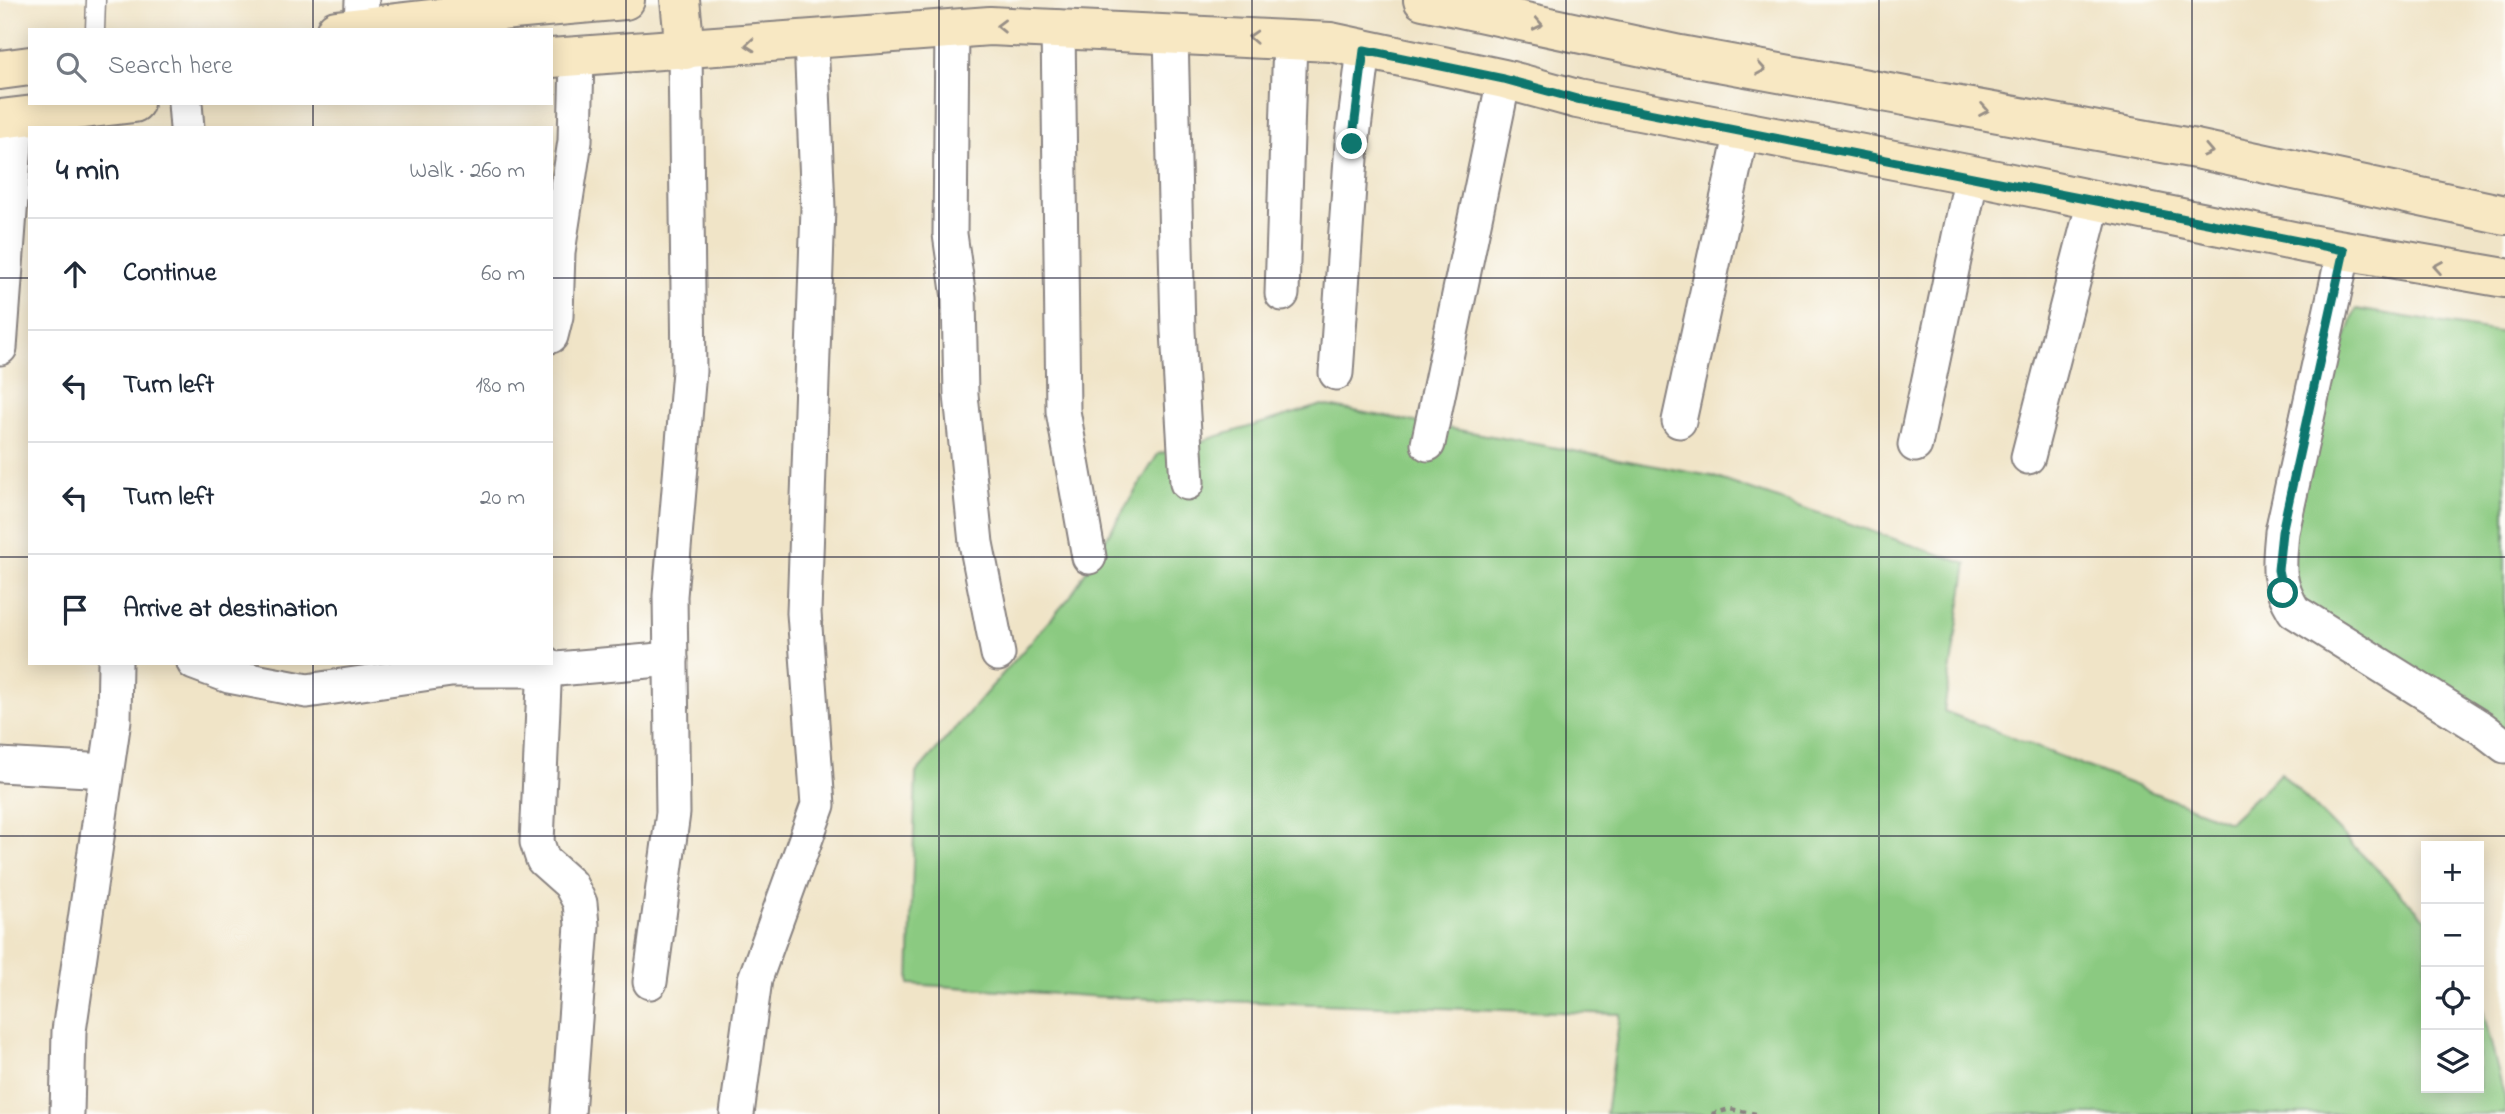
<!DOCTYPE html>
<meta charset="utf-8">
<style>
:root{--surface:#fff;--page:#f2f2f3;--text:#1f2937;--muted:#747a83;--line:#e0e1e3}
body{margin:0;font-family:"Indie Flower",sans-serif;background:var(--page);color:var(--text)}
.controls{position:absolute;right:21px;bottom:21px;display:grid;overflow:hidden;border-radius:0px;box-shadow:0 4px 18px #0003}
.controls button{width:63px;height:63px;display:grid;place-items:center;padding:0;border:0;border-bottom:2px solid var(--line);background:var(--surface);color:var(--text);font:35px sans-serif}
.stop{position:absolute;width:21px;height:21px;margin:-16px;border:5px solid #0f766e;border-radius:50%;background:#fff}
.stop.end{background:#0f766e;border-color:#fff;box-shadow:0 2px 7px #0008}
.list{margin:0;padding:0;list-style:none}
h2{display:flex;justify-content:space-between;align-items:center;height:91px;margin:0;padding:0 28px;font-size:30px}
h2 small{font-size:23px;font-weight:400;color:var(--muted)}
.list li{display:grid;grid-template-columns:46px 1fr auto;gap:21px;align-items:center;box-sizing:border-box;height:112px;padding:0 28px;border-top:2px solid var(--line)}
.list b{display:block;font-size:26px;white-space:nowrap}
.list em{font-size:23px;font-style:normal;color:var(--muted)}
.icon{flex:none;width:38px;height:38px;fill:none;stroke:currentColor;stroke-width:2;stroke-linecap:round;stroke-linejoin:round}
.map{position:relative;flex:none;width:2505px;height:1114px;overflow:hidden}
.search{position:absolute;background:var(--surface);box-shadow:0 4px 18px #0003;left:28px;top:28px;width:525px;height:77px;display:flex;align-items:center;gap:18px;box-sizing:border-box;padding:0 24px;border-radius:0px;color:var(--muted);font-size:26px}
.panel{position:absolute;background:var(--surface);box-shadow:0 4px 18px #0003;left:28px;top:126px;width:525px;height:539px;border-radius:0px}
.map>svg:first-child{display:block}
</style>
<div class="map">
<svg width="2505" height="1114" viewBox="0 0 2505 1114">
<rect width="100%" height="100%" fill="#fdfcf7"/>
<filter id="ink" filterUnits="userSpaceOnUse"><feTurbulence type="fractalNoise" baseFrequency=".0143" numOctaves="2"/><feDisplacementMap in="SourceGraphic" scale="14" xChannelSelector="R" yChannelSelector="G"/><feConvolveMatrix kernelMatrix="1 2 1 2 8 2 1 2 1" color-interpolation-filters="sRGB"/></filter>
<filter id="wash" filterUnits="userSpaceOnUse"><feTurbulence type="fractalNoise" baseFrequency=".00686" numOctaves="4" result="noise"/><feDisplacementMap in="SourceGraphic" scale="28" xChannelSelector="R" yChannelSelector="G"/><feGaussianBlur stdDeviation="1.57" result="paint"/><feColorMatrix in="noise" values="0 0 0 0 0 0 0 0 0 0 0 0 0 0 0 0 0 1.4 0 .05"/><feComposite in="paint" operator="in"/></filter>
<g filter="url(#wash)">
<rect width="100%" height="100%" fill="#f0e4c7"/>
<g fill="#8bca81" stroke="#56765e" stroke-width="2">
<polygon points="2356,309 2505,333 2505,737 2264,575"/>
<polygon points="1322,405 1711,476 1967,564 1944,711 2229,822 2281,773 2426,919 2426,1088 2479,1088 2479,995 2505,1099 2505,1114 1606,1114 1620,1014 1103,997 909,984 916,773 1070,597 1158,454"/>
</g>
</g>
<g filter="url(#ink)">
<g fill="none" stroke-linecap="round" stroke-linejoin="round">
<defs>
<polyline id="lane" points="95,30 96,0"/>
<g id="street">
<polyline points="361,27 362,0"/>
<polyline points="1058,27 1063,411 1089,557"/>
<polyline points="952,29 950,234 959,298 961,395 976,543 998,654"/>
<polyline points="1171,33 1178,331 1187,483"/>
<polyline points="185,103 187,128"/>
<path d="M2344,250L2282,532C2279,565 2276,582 2294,611L2483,729L2505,746"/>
<polyline points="1282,294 1290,39"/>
<polyline points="551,336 556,316 558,252 575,141 577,57"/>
<polyline points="0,348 17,117"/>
<polyline points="1336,373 1352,144 1364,50"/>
<polyline points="1679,421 1742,131"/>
<polyline points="1428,444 1504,79"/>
<polyline points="1915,445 1972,175"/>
<polyline points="2028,457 2094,201"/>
<polyline points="194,663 229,676 307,691 451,670 546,670 671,659"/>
<polyline points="545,663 537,842 543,860 570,884 580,903 582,925 568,1114"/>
<polyline points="0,765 106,771"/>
<polyline points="650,982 673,813 670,596 689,371 685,50"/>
<polyline points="67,1114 69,1031 114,720 115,663"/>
<polyline points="737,1114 755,979 818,805 804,613 818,208 811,40"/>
</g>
<g id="secondary">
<polyline points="680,0 685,50"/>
<polyline points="1423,0 1680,55 2196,149 2505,215"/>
<polyline points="336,30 490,12 625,0"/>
<polyline points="551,58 990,26 1331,42 1504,79 1577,99 1972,175 2303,243 2505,278"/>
<polyline points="0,70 30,66"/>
<polyline points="0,119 134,103"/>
</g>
</defs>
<use href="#lane" stroke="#898381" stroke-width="21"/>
<use href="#street" stroke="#898381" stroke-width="37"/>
<use href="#secondary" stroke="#898381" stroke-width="42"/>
<polyline stroke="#898381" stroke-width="4.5" stroke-dasharray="5 5" stroke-linecap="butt" points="1712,1114 1730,1109 1756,1114"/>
<use href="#lane" stroke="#fff" stroke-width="18"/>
<use href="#street" stroke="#fff" stroke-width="33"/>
<use href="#secondary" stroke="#f8e8c3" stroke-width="38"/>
</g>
<defs><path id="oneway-chevron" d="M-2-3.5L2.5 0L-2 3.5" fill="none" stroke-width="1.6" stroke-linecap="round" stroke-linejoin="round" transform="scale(1.75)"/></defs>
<g stroke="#988f86">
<use href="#oneway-chevron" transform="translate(1538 24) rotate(12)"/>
<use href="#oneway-chevron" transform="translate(1001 26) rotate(-179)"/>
<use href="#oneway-chevron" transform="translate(1253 37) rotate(-177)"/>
<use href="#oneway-chevron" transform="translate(750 45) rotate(175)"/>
<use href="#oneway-chevron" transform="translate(1761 69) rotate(10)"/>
<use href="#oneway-chevron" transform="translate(1984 110) rotate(10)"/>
<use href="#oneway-chevron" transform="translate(2208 151) rotate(12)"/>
<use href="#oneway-chevron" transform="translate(2438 267) rotate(-170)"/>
</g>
</g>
<g fill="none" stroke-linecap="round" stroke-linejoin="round" filter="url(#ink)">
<polyline stroke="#0f766e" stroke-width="9" points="1352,144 1364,50 1504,79 1577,99 2344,250 2282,532 2278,570 2283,593"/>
</g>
<path fill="none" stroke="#22223b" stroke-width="2" stroke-opacity="0.55" d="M313,0V30M626,0V1114M939,0V1114M1252,0V1114M1566,0V1114M1879,0V1114M2192,0V1114M313,103V128M0,278H30M551,278H2505M0,557H30M551,557H2505M313,663V1114M0,836H2505"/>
</svg>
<div class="controls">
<button>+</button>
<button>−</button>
<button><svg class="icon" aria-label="locate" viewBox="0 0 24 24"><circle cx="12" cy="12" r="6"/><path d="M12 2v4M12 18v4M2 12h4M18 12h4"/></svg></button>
<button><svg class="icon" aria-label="layers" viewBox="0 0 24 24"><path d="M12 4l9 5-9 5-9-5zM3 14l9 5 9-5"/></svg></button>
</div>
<div class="stop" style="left:2283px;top:593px"></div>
<div class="stop end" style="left:1352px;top:144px"></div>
<div class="search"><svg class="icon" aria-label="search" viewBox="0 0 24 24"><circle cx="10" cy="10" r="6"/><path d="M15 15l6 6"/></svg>Search here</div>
<section class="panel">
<h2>4 min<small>Walk · 260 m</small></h2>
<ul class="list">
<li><svg class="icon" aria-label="ahead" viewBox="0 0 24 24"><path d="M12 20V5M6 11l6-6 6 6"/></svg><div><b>Continue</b></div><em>60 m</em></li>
<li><svg class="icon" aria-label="left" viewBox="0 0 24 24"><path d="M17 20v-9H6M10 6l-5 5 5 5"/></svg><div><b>Turn left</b></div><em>180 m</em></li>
<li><svg class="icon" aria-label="left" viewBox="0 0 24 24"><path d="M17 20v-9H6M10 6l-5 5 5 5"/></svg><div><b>Turn left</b></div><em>20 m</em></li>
<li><svg class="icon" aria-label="arrive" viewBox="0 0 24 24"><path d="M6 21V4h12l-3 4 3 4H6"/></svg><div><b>Arrive at destination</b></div></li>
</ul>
</section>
</div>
